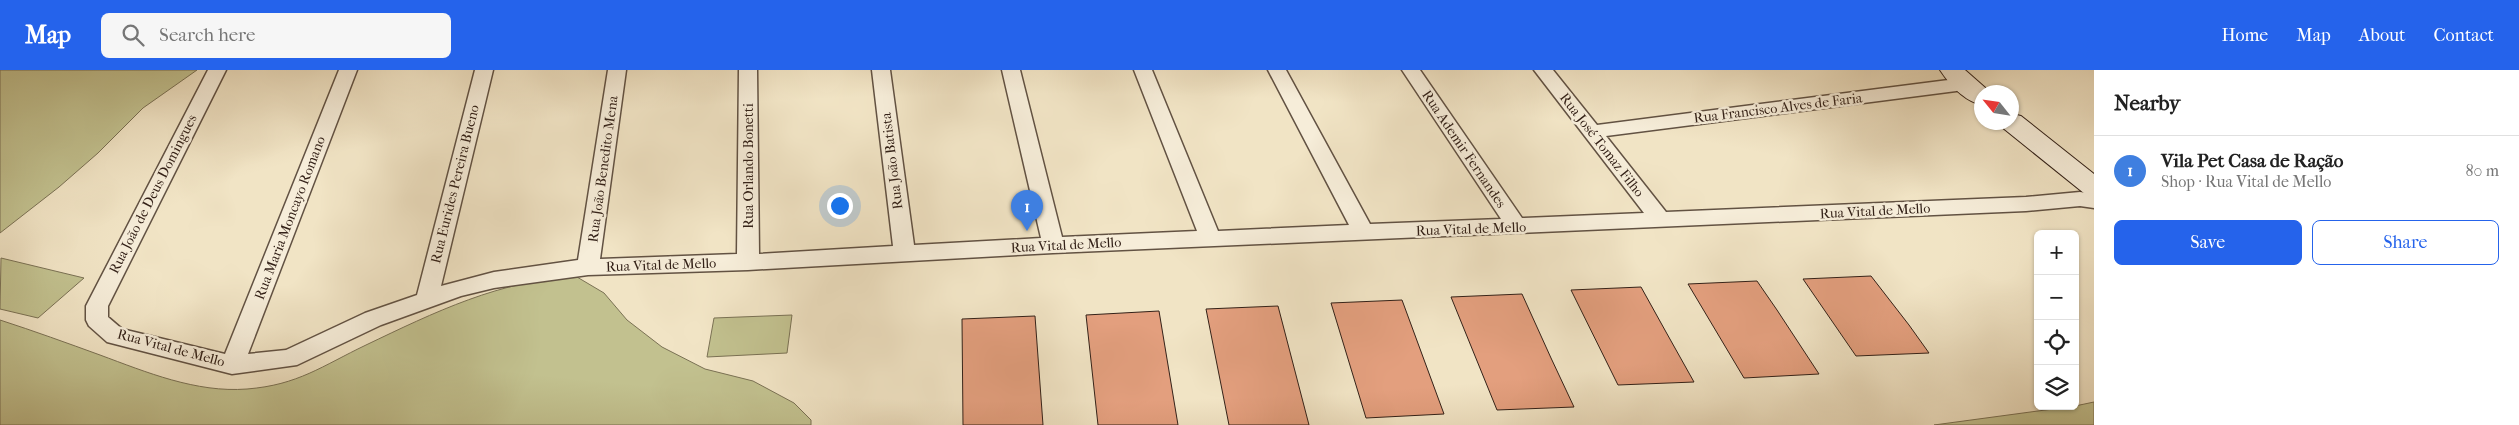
<!DOCTYPE html>
<meta charset="utf-8">
<style>
:root{--surface:#fff;--page:#f6f6f6;--text:#222;--muted:#767676;--line:#e0e0e0;--accent:#2563eb}
body{margin:0;font-family:"IM FELL French Canon",serif;background:var(--page);color:var(--text)}
.controls{position:absolute;right:15px;bottom:15px;display:grid;overflow:hidden;border-radius:8px;box-shadow:0 1px 4px #0004}
.controls button{width:45px;height:45px;display:grid;place-items:center;padding:0;border:0;border-bottom:1px solid var(--line);background:var(--surface);color:var(--text);font:25px sans-serif}
.compass{position:absolute;left:1974px;top:15px;width:45px;height:45px;border-radius:50%;background:var(--surface);box-shadow:0 1px 4px #0004;rotate:300deg}
.you{position:absolute;left:839px;top:135px;width:18px;height:18px;margin:-12px;border:4px solid #fff;border-radius:50%;background:#1a73e8;box-shadow:0 0 0 8px #1a73e833}
.badge{display:grid;place-items:center;width:32px;height:32px;border-radius:50%;background:var(--accent);color:#fff;font-size:16px;font-weight:700}
.pin{position:absolute;translate:-50% -41px;filter:drop-shadow(0 1px 2px #0008)}
.pin::after{content:'';position:absolute;top:26px;width:18px;height:15px;background:inherit;clip-path:polygon(0 0,100% 0,50% 100%)}
.list{margin:0;padding:0;list-style:none}
h2{display:flex;justify-content:space-between;align-items:center;height:65px;margin:0;padding:0 20px;font-size:21px}
h2 small{font-size:16px;font-weight:400;color:var(--muted)}
.list li{display:grid;grid-template-columns:32px 1fr auto;gap:15px;align-items:center;box-sizing:border-box;height:70px;padding:0 20px;border-top:1px solid var(--line)}
.list b{display:block;font-size:19px;white-space:nowrap}
.list p{margin:0;font-size:16px;white-space:nowrap;color:var(--muted)}
.list em{font-size:16px;font-style:normal;color:var(--muted)}
.actions{display:flex;gap:10px;padding:15px 20px}
.actions a{flex:1;padding:11px 0;border:1px solid var(--accent);border-radius:8px;text-align:center;font-size:18px;color:var(--accent)}
.actions .main{background:var(--accent);color:#fff}
.icon{flex:none;width:28px;height:28px;fill:none;stroke:currentColor;stroke-width:2;stroke-linecap:round;stroke-linejoin:round}
.map{position:relative;flex:none;width:2094px;height:355px;overflow:hidden}
header{display:flex;align-items:center;gap:30px;box-sizing:border-box;height:70px;padding:0 25px;background:var(--accent);color:#fff}
header strong{font-size:24px}
nav{display:flex;gap:28px;margin-inline-start:auto;font-size:18px}
.search{width:350px;height:45px;background:var(--page);display:flex;align-items:center;gap:12px;box-sizing:border-box;padding:0 18px;border-radius:8px;color:var(--muted);font-size:19px}
main{display:flex}
aside{flex:1;background:var(--surface)}
.map>svg:first-child{display:block}
</style>
<header>
<strong>Map</strong>
<div class="search"><svg class="icon" aria-label="search" viewBox="0 0 24 24"><circle cx="10" cy="10" r="6"/><path d="M15 15l6 6"/></svg>Search here</div>
<nav><a>Home</a><a>Map</a><a>About</a><a>Contact</a></nav>
</header>
<main>
<div class="map">
<svg width="2094" height="355" viewBox="0 0 2094 355">
<rect width="100%" height="100%" fill="#f1e4c5"/>
<filter id="stains"><feTurbulence type="fractalNoise" baseFrequency=".004" numOctaves="4"/><feColorMatrix values="0 0 0 0 .2 0 0 0 0 .09 0 0 0 0 .02 0 0 0 .5 -.17"/></filter>
<radialGradient id="worn" r=".72"><stop offset=".6" stop-color="#630" stop-opacity="0"/><stop offset="1" stop-color="#630" stop-opacity=".3"/></radialGradient>
<g fill="#c2c18f" stroke="#7a7154">
<polygon points="0,0 197,0 143,38 98,83 59,117 0,163"/>
<polygon points="1,188 84,208 38,248 0,239"/>
<path d="M577,207L604,223L627,250L662,277L705,299L753,311L794,333L811,350V355H0V250C34,261 67,273 100,285C146,302 196,323 247,319C298,315 322,296 366,275C433,243 502,209 577,207Z"/>
<polygon points="792,245 787,283 707,287 714,248"/>
<polygon points="2094,332 2094,355 1934,355 2075,336"/>
</g>
<g fill="#e39f7e" stroke="#332118">
<polygon points="1871,206 1909,255 1929,283 1856,286 1803,209"/>
<polygon points="1757,211 1777,240 1819,304 1744,308 1688,214"/>
<polygon points="1641,217 1666,262 1694,312 1618,315 1571,220"/>
<polygon points="1522,224 1551,288 1574,337 1497,340 1451,227"/>
<polygon points="1402,230 1444,344 1366,348 1331,233"/>
<polygon points="1278,236 1309,355 1229,355 1206,239"/>
<polygon points="1159,241 1178,355 1098,355 1086,245"/>
<polygon points="1035,246 1043,355 963,355 962,249"/>
</g>
<g fill="none" stroke-linecap="round" stroke-linejoin="round">
<defs>
<polygon id="street" points="208,0 226,0 108,236 108,247 122,259 225,284 339,0 357,0 248,284 286,280 365,243 417,225 475,0 493,0 441,216 494,202 578,190 608,0 626,0 600,189 737,184 739,0 757,0 759,184 893,176 872,0 890,0 914,175 1041,168 1002,0 1020,0 1062,167 1197,161 1134,0 1152,0 1218,161 1349,155 1268,0 1286,0 1370,154 1501,149 1402,0 1420,0 1522,148 1644,143 1534,0 1553,0 1597,55 1964,8 1970,10 1973,14 1970,18 1964,20 1606,66 1666,142 2026,127 2080,122 2094,124 2094,138 2080,136 2026,141 1053,183 748,200 588,205 494,218 461,226 381,255 297,295 232,304 107,272 89,256 86,250 86,236"/>
<g id="secondary">
<path d="M1940,0H1965L1990,22H1982V35C1964,31 1950,15 1940,0Z"/>
<polygon points="2012,44 2021,46 2094,104 2094,127 2085,124 2003,58 2000,52 2012,52"/>
</g>
</defs>
<use href="#street" stroke="#625243" stroke-width="3"/>
<use href="#secondary" stroke="#332118" stroke-width="2"/>
<use href="#street" fill="#f6edd9" fill-rule="evenodd"/>
<use href="#secondary" fill="#f6edd9" fill-rule="evenodd"/>
</g>
<g text-anchor="middle" dominant-baseline="central" stroke-width="5" stroke-linejoin="round" paint-order="stroke">
<g font-size="14" fill="#332118" stroke="#f6edd9">
<text transform="translate(1778 38) rotate(-7)">Rua Francisco Alves de Faria</text>
<text transform="translate(1602 75) rotate(52)">Rua José Tomaz Filho</text>
<text transform="translate(1464 79) rotate(56)">Rua Ademir Fernandes</text>
<text transform="translate(892 91) rotate(-97)">Rua João Batista</text>
<text transform="translate(748 96) rotate(-90)">Rua Orlando Bonetti</text>
<text transform="translate(603 99) rotate(-82)">Rua João Benedito Mena</text>
<text transform="translate(455 114) rotate(-76)">Rua Eurides Pereira Bueno</text>
<text transform="translate(153 124) rotate(-63)">Rua João de Deus Domingues</text>
<text transform="translate(1875 141) rotate(-3)">Rua Vital de Mello</text>
<text transform="translate(290 148) rotate(-69)">Rua Maria Moncayo Romano</text>
<text transform="translate(1471 159) rotate(-2)">Rua Vital de Mello</text>
<text transform="translate(1066 175) rotate(-3)">Rua Vital de Mello</text>
<text transform="translate(661 195) rotate(-2)">Rua Vital de Mello</text>
<text transform="translate(171 278) rotate(15)">Rua Vital de Mello</text>
</g>
</g>
<rect width="100%" height="100%" filter="url(#stains)"/>
<rect width="100%" height="100%" fill="url(#worn)"/>
</svg>
<div class="controls">
<button>+</button>
<button>−</button>
<button><svg class="icon" aria-label="locate" viewBox="0 0 24 24"><circle cx="12" cy="12" r="6"/><path d="M12 2v4M12 18v4M2 12h4M18 12h4"/></svg></button>
<button><svg class="icon" aria-label="layers" viewBox="0 0 24 24"><path d="M12 4l9 5-9 5-9-5zM3 14l9 5 9-5"/></svg></button>
</div>
<svg class="compass" viewBox="-18 -18 36 36"><path d="M0-13l5 13h-10z" fill="#e53935"/><path d="M0 13l5-13h-10z" fill="#767676"/></svg>
<div class="you"></div>
<div class="pin badge" style="left:1027px;top:161px;background:#3f7fe0">1</div>
</div>
<aside>
<h2>Nearby<small></small></h2>
<ul class="list">
<li><span class="badge" style="background:#3f7fe0">1</span><div><b>Vila Pet Casa de Ração</b><p>Shop · Rua Vital de Mello</p></div><em>80 m</em></li>
</ul>
<div class="actions"><a class="main">Save</a><a>Share</a></div>
</aside>
</main>
